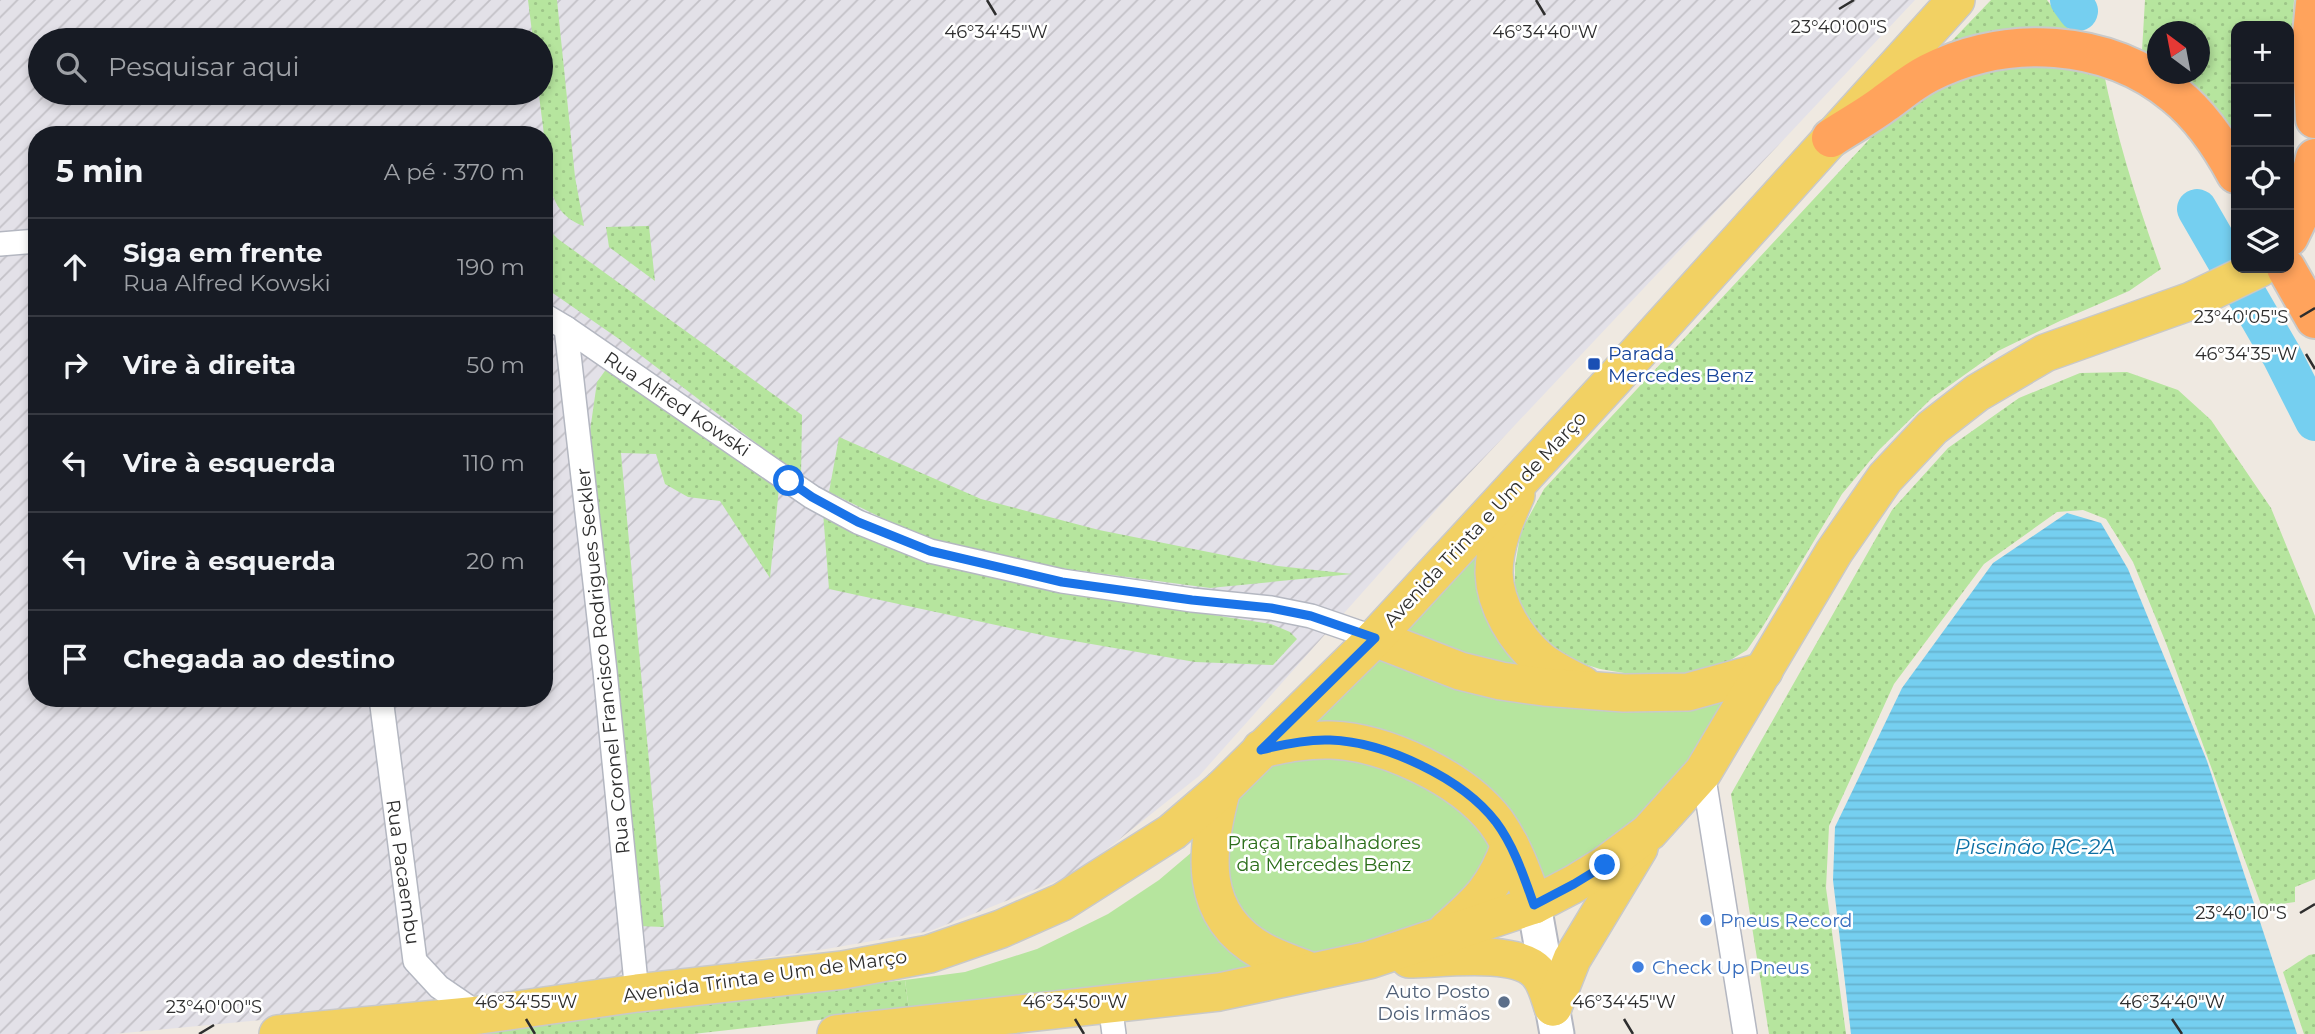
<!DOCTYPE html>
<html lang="pt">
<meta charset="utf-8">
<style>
:root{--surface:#171b24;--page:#20242c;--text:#f1f3f6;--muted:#9ea1a6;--line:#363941}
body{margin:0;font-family:Montserrat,sans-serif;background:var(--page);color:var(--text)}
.controls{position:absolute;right:21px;top:21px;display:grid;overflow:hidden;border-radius:14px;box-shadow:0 4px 10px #0003}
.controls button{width:63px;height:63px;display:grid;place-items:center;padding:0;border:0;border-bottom:2px solid var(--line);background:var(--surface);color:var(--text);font:35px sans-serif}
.compass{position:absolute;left:2147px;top:21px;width:63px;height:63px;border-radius:50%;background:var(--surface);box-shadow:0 4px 10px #0003;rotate:328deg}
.stop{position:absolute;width:21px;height:21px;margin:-16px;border:5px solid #1a73e8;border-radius:50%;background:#fff}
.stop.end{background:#1a73e8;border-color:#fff;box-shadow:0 2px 7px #0008}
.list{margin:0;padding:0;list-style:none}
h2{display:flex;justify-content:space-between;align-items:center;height:91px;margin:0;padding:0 28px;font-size:30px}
h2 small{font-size:23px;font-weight:400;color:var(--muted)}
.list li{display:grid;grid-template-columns:46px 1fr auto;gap:21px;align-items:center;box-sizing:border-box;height:98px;padding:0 28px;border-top:2px solid var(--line)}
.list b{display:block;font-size:26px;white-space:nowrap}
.list p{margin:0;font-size:23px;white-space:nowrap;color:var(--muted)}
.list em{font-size:23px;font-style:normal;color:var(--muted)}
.icon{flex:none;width:38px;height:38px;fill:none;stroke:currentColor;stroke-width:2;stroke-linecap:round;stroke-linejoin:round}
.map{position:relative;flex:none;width:2315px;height:1034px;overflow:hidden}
.search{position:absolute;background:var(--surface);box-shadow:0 4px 10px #0003;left:28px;top:28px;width:525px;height:77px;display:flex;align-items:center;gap:18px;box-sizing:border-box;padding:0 24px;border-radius:38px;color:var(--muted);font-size:26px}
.panel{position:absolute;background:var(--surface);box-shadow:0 4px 10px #0003;left:28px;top:126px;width:525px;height:581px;border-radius:28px}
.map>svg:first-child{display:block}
</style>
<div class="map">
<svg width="2315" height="1034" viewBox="0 0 2315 1034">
<defs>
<pattern id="industrial-furrows" width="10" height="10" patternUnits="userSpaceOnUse" patternTransform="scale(1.75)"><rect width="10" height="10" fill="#e3e1e8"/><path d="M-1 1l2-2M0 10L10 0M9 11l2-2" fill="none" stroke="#c3c1c7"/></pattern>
<pattern id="grass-dots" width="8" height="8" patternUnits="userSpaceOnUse" patternTransform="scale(1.75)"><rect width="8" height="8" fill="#b6e59e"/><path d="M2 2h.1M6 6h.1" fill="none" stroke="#9dc588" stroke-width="1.8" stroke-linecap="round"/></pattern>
<pattern id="water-rules" width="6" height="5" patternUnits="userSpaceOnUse" patternTransform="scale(1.75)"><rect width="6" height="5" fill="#75cff0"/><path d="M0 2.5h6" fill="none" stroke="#66b2ce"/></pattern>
</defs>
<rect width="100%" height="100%" fill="#efe9e1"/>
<path fill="url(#industrial-furrows)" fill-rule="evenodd" d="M0,0H1915L1451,493L1199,776L1077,873L930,931L826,949L475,998L391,1003L294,1017L114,1034H0ZM40,40H541V93H40ZM37,135H544V698H37Z"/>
<g fill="url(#grass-dots)">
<path d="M528,0H557L575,177L584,226C545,213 548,171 544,136C543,123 540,107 539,93H541V40H533Z"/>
<polygon points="1991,0 2047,0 2072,34 1944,49"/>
<polygon points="2145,0 2294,0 2289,81 2289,26 2236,26 2236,142 2167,74 2200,74 2200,32 2158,32 2157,66 2142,51"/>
<path d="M1982,63L2103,69C2117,139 2137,202 2161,269L2129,291L2062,320L1998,351L1932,398L1879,450L1842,494L1762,628L1747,650L1719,667L1697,675H1636L1600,669L1565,658L1543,648L1515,599V566L1521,531L1544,489L1878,130L1932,86Z"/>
<polygon points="544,225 558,239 802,415 801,477 622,341 544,287"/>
<polygon points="649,226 655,281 609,247 606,227"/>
<polygon points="607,368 779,488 770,578 720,501 688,497 665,484 656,454 621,453 664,927 638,926 589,438 597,382"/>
<polygon points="2127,372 2178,390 2211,420 2271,508 2315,616 2315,879 2295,887 2295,902 2262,907 2166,643 2133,562 2106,519 2083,510 2057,512 1984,564 1894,684 1829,826 1826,888 1846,1034 1769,1034 1731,794 1892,510 1948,448 2019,398 2080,373"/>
<polygon points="839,437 981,499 1099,530 1278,566 1352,574 1210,588 1037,565 931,542 829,492"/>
<polygon points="823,512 918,559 1059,591 1271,624 1290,632 1297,639 1273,665 1195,662 1051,637 829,589"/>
<polygon points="2315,954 2315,1034 2304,1034 2283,972 2309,955"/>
<polygon points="905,980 909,1010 693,1034 409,1034"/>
</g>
<g fill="#b6e59e">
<polygon points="1500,513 1489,574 1576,685 1388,636"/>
<polygon points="1378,645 1452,675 1745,688 1657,805 1540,893 1472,783 1282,737"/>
<polygon points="1350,752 1459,803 1497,849 1433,928 1306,960 1251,929 1221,875 1228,810 1267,764"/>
<polygon points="1205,841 1205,863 1278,966 909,1010 905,980 965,972 1037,949 1108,914 1159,880"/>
</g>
<polygon fill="url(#water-rules)" points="2067,513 2101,523 2128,569 2207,761 2297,1034 1851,1034 1833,880 1835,827 1902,688 1993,563"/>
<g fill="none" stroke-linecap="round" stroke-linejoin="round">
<g stroke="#75cff0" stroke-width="40">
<polyline points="2070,0 2078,11"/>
<polyline points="2197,209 2282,356 2315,421"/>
</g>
<defs>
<g id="street">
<polyline points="0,244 37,241"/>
<polyline points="544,315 566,328 812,497 858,522 930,551 1062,581 1192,600 1271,608 1311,616 1375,638"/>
<polyline points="566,328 605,671 637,993"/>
<polyline points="381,698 415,961 439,987 480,1015"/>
<polyline points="1703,772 1745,1034"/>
<polyline points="1110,1004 1114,1034"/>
</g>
<polyline id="secondary" points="1534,905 1557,1034"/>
<g id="primary">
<path d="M1516,495C1505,519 1494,546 1494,573C1495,606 1516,640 1541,661C1554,671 1569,678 1583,685"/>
<polyline points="1375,638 1460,671 1501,681 1544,687 1624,693 1688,692 1764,671"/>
<path d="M1261,749C1284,744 1307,739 1331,740C1386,742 1462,778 1496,822C1514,847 1524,877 1534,905"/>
<path d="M1222,789C1205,850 1197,915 1262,951C1278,960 1296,965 1312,972"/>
<path d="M1447,930C1480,901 1495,887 1510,845"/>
<path d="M1409,959C1440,959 1515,948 1537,972C1546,981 1549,996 1553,1007"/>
<polyline points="1553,1007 1572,959 1639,848"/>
<polyline points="278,1034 480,1015 637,993 843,970 929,954 1001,929 1062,902 1172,832 1222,789 1375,638 1614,379 1956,0"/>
<polyline points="836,1034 1219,992 1369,960 1534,905 1574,884 1605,865 1649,832 1703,772 1834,552 1885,478 1932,428 1977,393 2045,353 2191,301 2260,268"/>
</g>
<g id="highway">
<polyline points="2315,4 2311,44 2315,119"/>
<path d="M1831,138C1849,126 1868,116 1885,103C1899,93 1913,81 1929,73C2007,34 2106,38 2175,95C2200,115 2221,146 2236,174"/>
<polyline points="2289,237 2302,210 2315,158"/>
<polyline points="2286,268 2315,319"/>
</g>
</defs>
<use href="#street" stroke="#b4b7c1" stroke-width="26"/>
<use href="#secondary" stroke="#b4b7c1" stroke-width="37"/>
<use href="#primary" stroke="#c9c9c9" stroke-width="40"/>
<use href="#highway" stroke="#c9c9c9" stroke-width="42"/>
<use href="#street" stroke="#fff" stroke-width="23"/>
<use href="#secondary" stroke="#fff" stroke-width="33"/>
<use href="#primary" stroke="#f2d163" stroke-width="37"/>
<use href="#highway" stroke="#ffa35c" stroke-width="38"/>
</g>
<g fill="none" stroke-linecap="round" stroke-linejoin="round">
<path stroke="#1a73e8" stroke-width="9" d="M789,481L812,497L858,522L930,551L1062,582L1192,600L1271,608L1311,616L1375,638L1261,750C1284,744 1307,739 1330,740C1385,742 1462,778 1496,822C1514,846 1524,877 1534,905L1574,884L1605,865"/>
</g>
<path fill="none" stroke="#2e2e2e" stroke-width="2.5" d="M987,0L996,15M1536,0L1545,15M1839,9L1854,0M2300,317L2315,308M2306,354L2315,369M2300,913L2315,904M526,1019L535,1034M1075,1019L1084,1034M1624,1019L1633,1034M2172,1019L2182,1034M199,1034L214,1025"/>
<rect fill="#1a4fb4" stroke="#fff" stroke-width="2.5" x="1587" y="357" width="14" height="14" rx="3.5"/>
<g fill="#3f7fe0" stroke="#fff" stroke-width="2.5">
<circle cx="1706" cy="920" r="7"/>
<circle cx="1638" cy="967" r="7"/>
</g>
<circle fill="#5c6f8a" stroke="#fff" stroke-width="2.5" cx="1504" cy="1002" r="7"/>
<g text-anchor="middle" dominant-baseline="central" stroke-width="5" stroke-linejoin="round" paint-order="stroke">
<g font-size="19" fill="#164399" stroke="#fff" text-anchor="start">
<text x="1608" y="353">Parada<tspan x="1608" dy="22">Mercedes Benz</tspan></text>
</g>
<g font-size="19" fill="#2e2e2e" stroke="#fff">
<text transform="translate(677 404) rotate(34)">Rua Alfred Kowski</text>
<text transform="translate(1485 519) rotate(-47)">Avenida Trinta e Um de Março</text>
<text transform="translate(603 661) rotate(-96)">Rua Coronel Francisco Rodrigues Seckler</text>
<text transform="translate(403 872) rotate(82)">Rua Pacaembu</text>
<text transform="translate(765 976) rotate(-8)">Avenida Trinta e Um de Março</text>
</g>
<g font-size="19" fill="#2c6e1b" stroke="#fff">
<text x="1324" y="842">Praça Trabalhadores<tspan x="1324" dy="22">da Mercedes Benz</tspan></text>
</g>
<g font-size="19" fill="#366cbe" stroke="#fff" text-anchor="start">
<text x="1720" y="920">Pneus Record</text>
<text x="1652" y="967">Check Up Pneus</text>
</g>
<g font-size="19" fill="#4e5e75" stroke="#fff" text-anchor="end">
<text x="1490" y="991">Auto Posto<tspan x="1490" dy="22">Dois Irmãos</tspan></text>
</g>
<g font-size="21" font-style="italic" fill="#0d6fa3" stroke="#fff">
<text x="2035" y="846">Piscinão RC-2A</text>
</g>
</g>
<g font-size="18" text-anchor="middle" fill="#2e2e2e" stroke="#fff" stroke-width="5" stroke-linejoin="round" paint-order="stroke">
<text x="1839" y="33">23°40'00"S</text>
<text x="996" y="38">46°34'45"W</text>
<text x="1545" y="38">46°34'40"W</text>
<text x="2241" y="323">23°40'05"S</text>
<text x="2246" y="360">46°34'35"W</text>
<text x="2241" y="919">23°40'10"S</text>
<text x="526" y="1008">46°34'55"W</text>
<text x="1075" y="1008">46°34'50"W</text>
<text x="1624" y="1008">46°34'45"W</text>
<text x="2172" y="1008">46°34'40"W</text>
<text x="214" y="1013">23°40'00"S</text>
</g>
</svg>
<div class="controls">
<button>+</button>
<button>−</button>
<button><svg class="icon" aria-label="locate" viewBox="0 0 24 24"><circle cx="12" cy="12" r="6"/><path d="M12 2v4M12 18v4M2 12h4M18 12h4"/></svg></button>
<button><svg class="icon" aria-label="layers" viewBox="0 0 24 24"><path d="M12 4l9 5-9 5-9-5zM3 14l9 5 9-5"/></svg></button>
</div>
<svg class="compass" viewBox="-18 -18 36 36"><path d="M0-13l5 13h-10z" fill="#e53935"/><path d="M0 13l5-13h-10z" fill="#9ea1a6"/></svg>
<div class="stop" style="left:789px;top:481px"></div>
<div class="stop end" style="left:1605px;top:865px"></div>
<div class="search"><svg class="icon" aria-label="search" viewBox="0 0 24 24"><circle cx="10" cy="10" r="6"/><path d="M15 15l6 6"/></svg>Pesquisar aqui</div>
<section class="panel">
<h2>5 min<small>A pé · 370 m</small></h2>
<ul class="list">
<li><svg class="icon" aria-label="ahead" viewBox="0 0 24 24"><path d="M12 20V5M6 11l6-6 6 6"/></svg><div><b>Siga em frente</b><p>Rua Alfred Kowski</p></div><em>190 m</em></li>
<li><svg class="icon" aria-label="right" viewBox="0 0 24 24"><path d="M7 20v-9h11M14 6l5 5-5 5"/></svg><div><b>Vire à direita</b></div><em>50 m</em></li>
<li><svg class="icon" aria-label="left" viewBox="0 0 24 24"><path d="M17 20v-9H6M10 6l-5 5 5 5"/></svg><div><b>Vire à esquerda</b></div><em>110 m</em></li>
<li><svg class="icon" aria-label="left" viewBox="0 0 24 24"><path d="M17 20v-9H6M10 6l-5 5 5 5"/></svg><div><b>Vire à esquerda</b></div><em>20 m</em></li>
<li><svg class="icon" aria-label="arrive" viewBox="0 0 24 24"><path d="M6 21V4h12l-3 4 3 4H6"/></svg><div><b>Chegada ao destino</b></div></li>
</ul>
</section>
</div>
